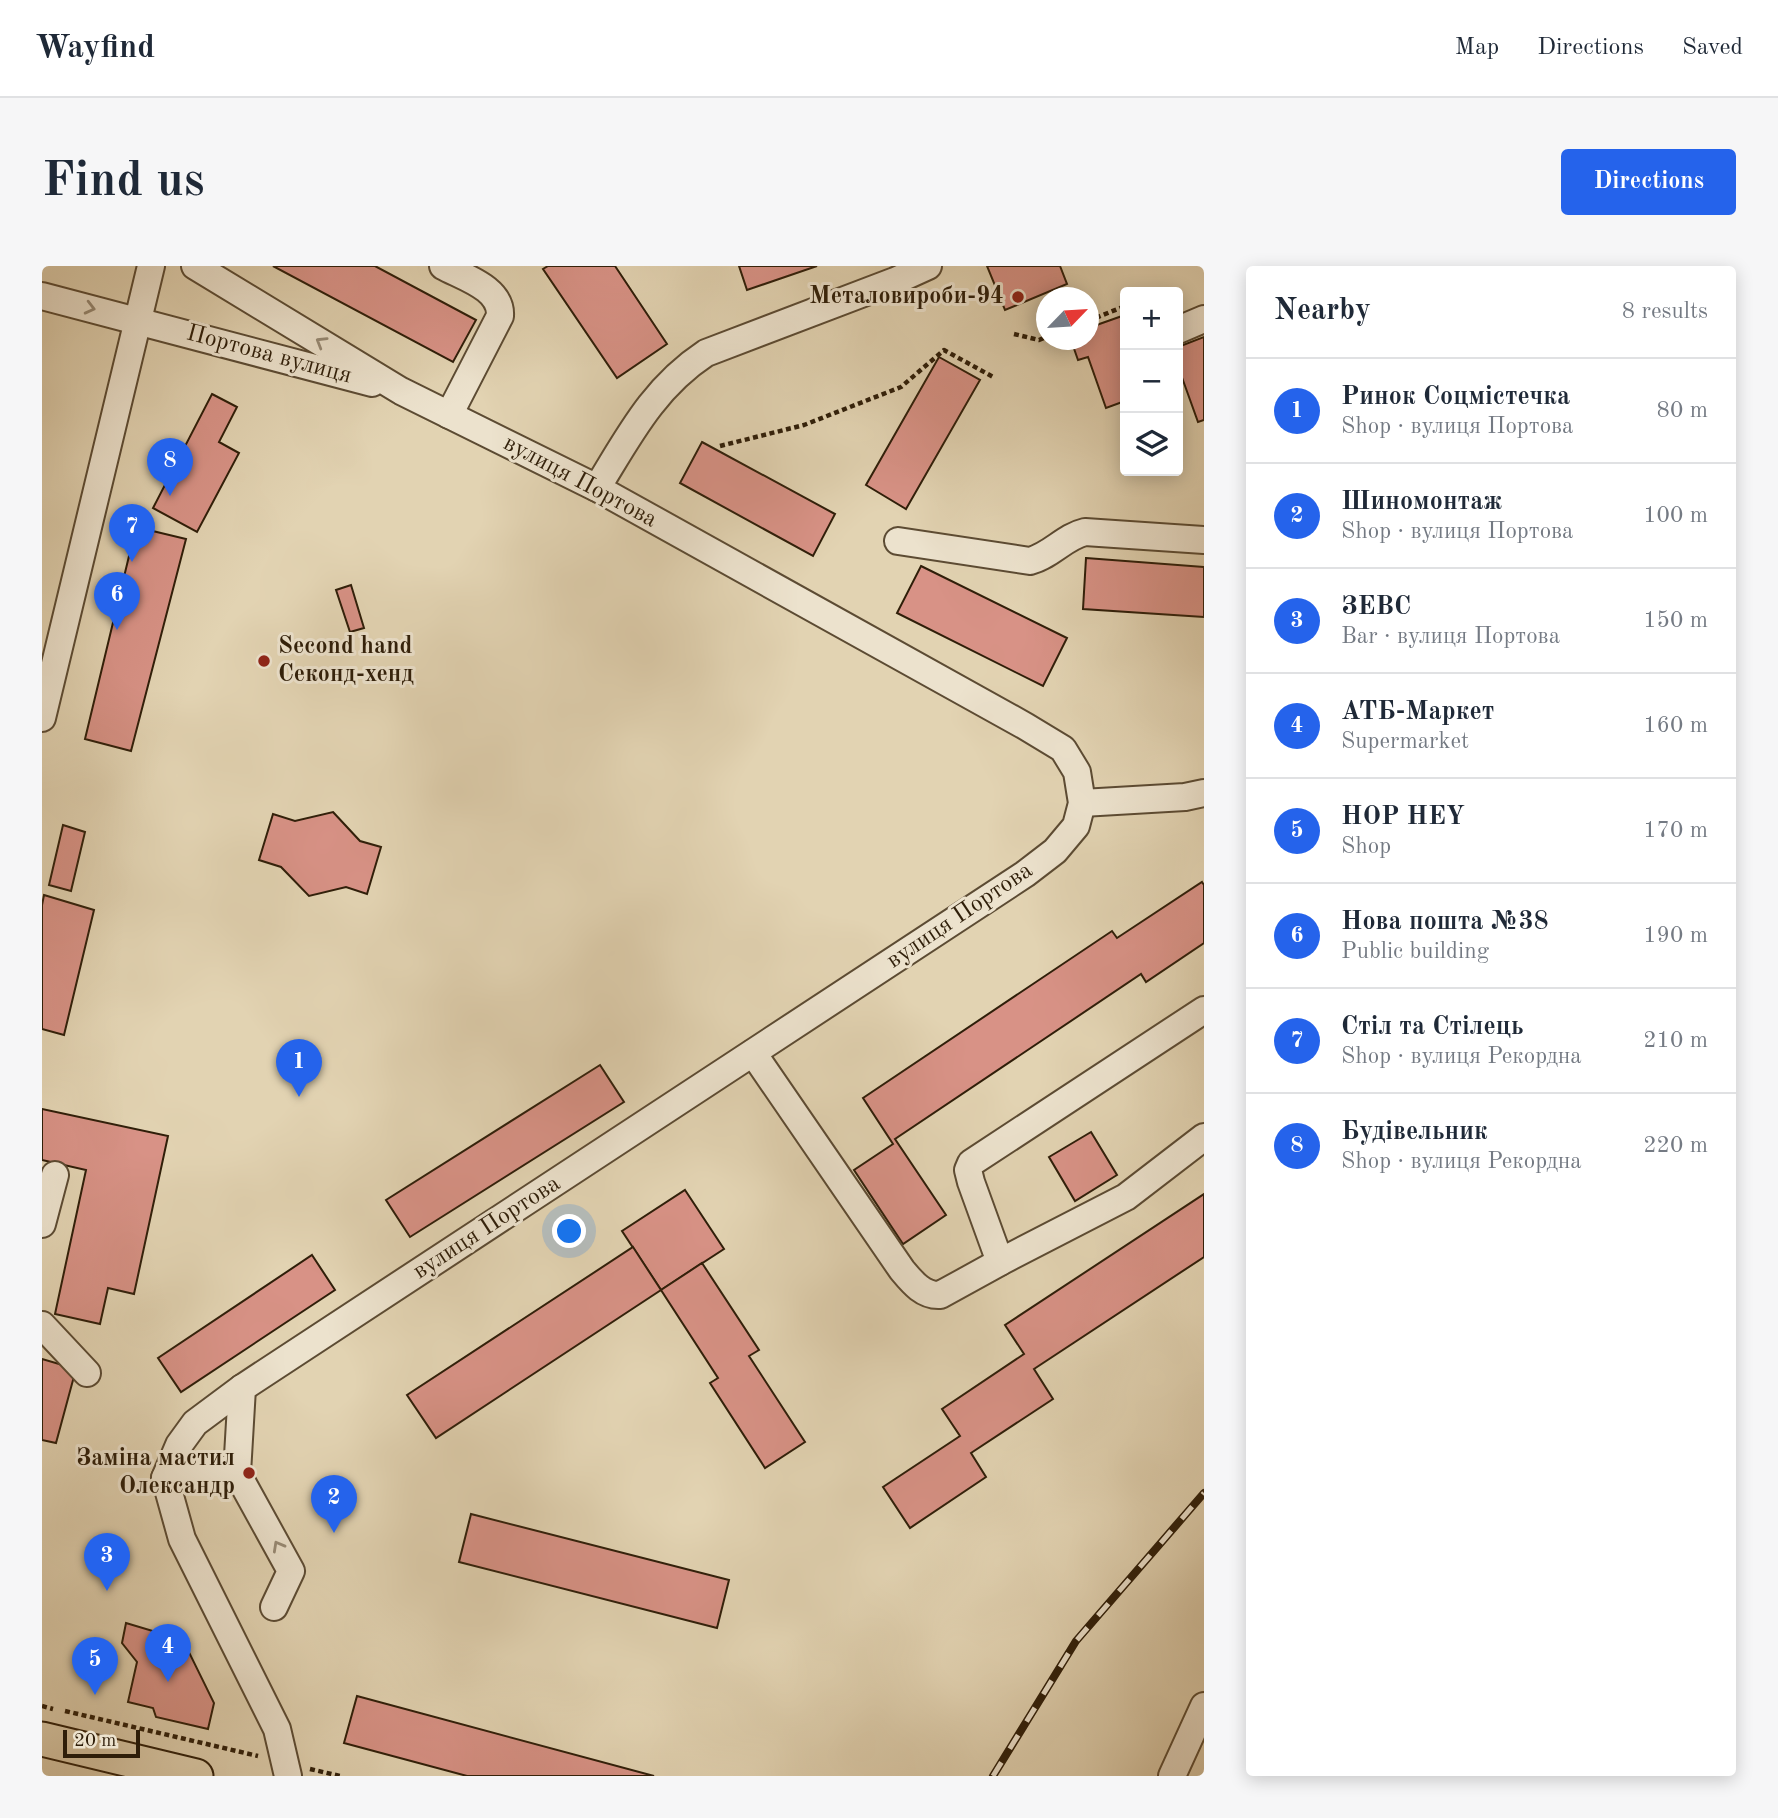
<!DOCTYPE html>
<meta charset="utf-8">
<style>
:root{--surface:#fff;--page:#f6f6f7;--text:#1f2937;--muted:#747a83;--line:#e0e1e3;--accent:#2563eb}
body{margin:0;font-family:"Old Standard TT",serif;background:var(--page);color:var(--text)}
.controls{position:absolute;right:21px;top:21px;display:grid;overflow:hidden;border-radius:7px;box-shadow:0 4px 18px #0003}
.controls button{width:63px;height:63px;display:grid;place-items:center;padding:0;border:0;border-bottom:2px solid var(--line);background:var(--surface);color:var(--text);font:35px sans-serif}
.compass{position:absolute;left:994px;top:21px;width:63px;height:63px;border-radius:50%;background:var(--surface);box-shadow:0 4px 18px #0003;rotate:65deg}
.scale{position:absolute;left:21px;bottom:18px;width:77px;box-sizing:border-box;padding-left:7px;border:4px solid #2f1e09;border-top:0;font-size:19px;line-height:24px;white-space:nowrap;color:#2f1e09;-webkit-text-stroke:5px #ece2cd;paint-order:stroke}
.you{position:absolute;left:528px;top:966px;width:24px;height:24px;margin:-18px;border:5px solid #fff;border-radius:50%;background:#1a73e8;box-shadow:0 0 0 10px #1a73e833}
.badge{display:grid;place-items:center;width:46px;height:46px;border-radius:50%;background:var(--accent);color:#fff;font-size:23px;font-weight:700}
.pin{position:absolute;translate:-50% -58px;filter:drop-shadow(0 2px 4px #0008)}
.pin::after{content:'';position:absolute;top:37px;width:24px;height:21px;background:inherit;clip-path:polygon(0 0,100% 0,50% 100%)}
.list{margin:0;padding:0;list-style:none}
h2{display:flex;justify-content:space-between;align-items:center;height:91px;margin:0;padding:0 28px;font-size:30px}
h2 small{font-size:23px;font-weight:400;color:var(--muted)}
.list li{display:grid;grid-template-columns:46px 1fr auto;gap:21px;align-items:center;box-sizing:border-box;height:105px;padding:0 28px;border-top:2px solid var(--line)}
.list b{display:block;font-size:26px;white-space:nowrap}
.list p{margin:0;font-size:23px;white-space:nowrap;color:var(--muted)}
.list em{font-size:23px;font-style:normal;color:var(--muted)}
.icon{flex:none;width:38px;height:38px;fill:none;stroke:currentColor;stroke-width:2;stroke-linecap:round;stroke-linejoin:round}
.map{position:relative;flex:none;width:1162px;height:1510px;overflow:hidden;border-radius:7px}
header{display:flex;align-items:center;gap:42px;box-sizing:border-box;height:98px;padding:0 35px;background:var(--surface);border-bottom:2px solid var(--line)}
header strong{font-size:33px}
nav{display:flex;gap:38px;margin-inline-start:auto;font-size:24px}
.intro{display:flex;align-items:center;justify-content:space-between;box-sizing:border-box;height:168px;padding:0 42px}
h1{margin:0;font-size:49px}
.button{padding:18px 32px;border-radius:7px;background:var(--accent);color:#fff;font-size:24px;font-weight:700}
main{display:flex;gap:42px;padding:0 42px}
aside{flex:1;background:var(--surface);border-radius:7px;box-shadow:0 4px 18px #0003}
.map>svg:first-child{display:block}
</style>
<header>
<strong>Wayfind</strong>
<nav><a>Map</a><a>Directions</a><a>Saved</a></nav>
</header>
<div class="intro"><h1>Find us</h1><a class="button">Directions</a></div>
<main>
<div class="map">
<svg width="1162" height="1510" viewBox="0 0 1162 1510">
<rect width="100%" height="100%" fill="#e2d3b2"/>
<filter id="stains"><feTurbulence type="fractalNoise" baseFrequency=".00286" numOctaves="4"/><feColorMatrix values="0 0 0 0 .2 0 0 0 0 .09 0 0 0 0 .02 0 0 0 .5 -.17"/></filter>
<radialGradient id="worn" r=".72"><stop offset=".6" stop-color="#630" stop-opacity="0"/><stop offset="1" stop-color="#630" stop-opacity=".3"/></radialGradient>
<g fill="#d89286" stroke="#2f1e09" stroke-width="2">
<polygon points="231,0 333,0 434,54 411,96"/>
<polygon points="506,0 573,0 625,78 575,112 501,3"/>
<polygon points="697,0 775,0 705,24"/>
<polygon points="945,0 1018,0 1025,18 963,44"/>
<polygon points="1083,49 1083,135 1064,142 1046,91 1036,94 1029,74 1046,74 1046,62"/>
<polygon points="1162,71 1162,154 1156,156 1138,106 1136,106 1136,81"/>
<polygon points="897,91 938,114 864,243 824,219"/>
<polygon points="170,128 195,141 177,176 197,187 155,266 111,242"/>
<polygon points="660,176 793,248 771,290 638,217"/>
<polygon points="94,261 144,273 89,485 43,473"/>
<polygon points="1044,292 1162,301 1162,351 1041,343"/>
<polygon points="879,300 1025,372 1001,420 855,347"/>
<polygon points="309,319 322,362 308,366 294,324"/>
<polygon points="291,546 318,575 339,581 325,628 304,621 267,630 239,601 217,594 231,548 253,555"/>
<polygon points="21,559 43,566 29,625 7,619"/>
<polygon points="1160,616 1162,619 1162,677 1104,716 1099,708 853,873 904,949 861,978 812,904 851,878 821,832 1070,665 1075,672"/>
<polygon points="2,629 52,644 22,769 0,763 0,639"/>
<polygon points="558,799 582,836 368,971 344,934"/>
<polygon points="0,843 126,870 92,1028 66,1022 58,1058 13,1048 44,904 0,894"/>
<polygon points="1049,866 1075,909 1033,935 1007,891"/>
<polygon points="643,924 682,983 619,1024 580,965"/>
<polygon points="1162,928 1162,991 992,1103 1011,1133 929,1187 944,1211 868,1262 841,1221 918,1170 900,1143 982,1088 963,1059"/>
<polygon points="591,981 619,1024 394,1172 365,1129"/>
<polygon points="270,989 293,1024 139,1126 116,1092"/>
<polygon points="660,997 717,1084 707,1090 763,1176 723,1202 668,1117 676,1112 619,1024"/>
<polygon points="0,1093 34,1103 14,1177 0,1174"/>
<polygon points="429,1248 687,1314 675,1362 417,1296"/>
<polygon points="84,1357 141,1374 172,1437 166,1463 114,1451 111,1442 86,1436 95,1396 80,1377"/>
<polygon points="315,1430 612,1510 425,1510 302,1477"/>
</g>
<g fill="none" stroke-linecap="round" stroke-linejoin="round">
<defs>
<g id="minor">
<polyline points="153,0 359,125 555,222 983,460 1021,483 1035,506 1040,537 1034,560 1013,585 983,608 200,1122 153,1157 137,1179 123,1212 140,1273 235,1463 246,1510"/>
<path d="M401,0C421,11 460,22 458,50L407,149"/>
<polyline points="0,30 330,117"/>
<polyline points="1136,64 1162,53"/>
<path d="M555,222C587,170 611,122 664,87L853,15L886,0"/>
<path d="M856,275L988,295C1010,289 1022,271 1043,266L1162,274"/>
<polyline points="0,452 109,0"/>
<polyline points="1040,537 1143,531 1162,527"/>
<path d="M711,787L860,1004C870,1016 881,1030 898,1029L958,996L929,916L926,904L929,897L1162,744"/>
<polyline points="0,958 13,909"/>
<polyline points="958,996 1084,931 1162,871"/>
<polyline points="0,1059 45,1107"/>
<polyline points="200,1122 195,1207 249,1305 232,1341"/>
<polyline points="123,1212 163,1200 195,1207"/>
<polyline points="1130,1510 1162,1440"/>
</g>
<polyline id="major" points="0,1473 154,1510"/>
</defs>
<use href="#minor" stroke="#5c4b33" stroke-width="30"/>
<use href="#major" stroke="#2f1e09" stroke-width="37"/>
<g stroke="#2f1e09" stroke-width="4.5" stroke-dasharray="5 3.5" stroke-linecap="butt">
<polyline points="1046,55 1083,40"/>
<polyline points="972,68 997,74 1004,71"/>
<polyline points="678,180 762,159 859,121 902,84 953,112"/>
<polyline points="0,1440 11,1443"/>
<polyline points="23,1445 216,1490"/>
<polyline points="268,1503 298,1510"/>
</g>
<use href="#minor" stroke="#ece2cd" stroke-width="26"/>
<use href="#major" stroke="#e2d3b2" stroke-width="33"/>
<defs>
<polyline id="rail" points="951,1510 1034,1375 1162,1227"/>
</defs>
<use href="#rail" stroke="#2f1e09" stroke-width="8"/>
<use href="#rail" stroke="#ece2cd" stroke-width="5" stroke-dasharray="16" stroke-linecap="butt"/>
</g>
<defs><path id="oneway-chevron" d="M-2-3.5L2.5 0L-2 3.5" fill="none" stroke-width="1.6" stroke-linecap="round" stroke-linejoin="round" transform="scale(1.75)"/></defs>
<g stroke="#978a75">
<use href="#oneway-chevron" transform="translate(48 42) rotate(14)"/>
<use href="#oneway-chevron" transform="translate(279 76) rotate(-149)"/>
<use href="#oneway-chevron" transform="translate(236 1280) rotate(-119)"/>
</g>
<g fill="#8f2418" stroke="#ece2cd" stroke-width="2.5">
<circle cx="976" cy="31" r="7"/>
<circle cx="222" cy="395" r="7"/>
<circle cx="207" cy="1207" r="7"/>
</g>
<g text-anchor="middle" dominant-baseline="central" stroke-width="6" stroke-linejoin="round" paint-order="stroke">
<g font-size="24" font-weight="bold" fill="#2f1e09" stroke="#ece2cd" text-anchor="end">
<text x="962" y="31">Металовироби-94</text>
<text x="236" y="381" text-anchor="start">Second hand<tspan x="236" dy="28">Секонд-хенд</tspan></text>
<text x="193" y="1193">Заміна мастил<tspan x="193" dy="28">Олександр</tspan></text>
</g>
<g font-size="24" fill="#2f1e09" stroke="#ece2cd">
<text transform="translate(227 89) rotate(15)">Портова вулиця</text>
<text transform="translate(538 216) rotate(28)">вулиця Портова</text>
<text transform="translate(918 650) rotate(-34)">вулиця Портова</text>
<text transform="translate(445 962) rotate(-33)">вулиця Портова</text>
</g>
</g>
<rect width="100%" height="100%" filter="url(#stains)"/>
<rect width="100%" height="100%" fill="url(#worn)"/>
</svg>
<div class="controls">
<button>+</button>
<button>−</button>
<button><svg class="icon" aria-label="layers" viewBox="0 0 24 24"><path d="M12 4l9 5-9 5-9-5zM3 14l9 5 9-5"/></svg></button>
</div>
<svg class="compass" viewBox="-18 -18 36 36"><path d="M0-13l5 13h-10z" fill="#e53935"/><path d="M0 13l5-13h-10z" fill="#747a83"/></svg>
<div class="scale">20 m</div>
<div class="you"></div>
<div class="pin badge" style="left:257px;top:831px">1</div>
<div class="pin badge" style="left:292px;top:1267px">2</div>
<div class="pin badge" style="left:65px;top:1325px">3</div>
<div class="pin badge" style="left:126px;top:1416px">4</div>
<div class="pin badge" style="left:53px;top:1429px">5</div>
<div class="pin badge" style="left:75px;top:364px">6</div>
<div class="pin badge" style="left:90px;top:296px">7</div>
<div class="pin badge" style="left:128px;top:230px">8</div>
</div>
<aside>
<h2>Nearby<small>8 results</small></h2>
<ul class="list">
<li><span class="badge">1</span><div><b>Ринок Соцмістечка</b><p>Shop · вулиця Портова</p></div><em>80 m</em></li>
<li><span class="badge">2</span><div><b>Шиномонтаж</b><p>Shop · вулиця Портова</p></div><em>100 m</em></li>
<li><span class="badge">3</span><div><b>ЗЕВС</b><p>Bar · вулиця Портова</p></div><em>150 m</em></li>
<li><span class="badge">4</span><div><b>АТБ-Маркет</b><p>Supermarket</p></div><em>160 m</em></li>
<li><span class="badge">5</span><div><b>HOP HEY</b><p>Shop</p></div><em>170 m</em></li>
<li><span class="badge">6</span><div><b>Нова пошта №38</b><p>Public building</p></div><em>190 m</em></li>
<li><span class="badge">7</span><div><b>Стіл та Стілець</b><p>Shop · вулиця Рекордна</p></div><em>210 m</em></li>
<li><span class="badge">8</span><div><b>Будiвельник</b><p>Shop · вулиця Рекордна</p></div><em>220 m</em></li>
</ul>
</aside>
</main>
